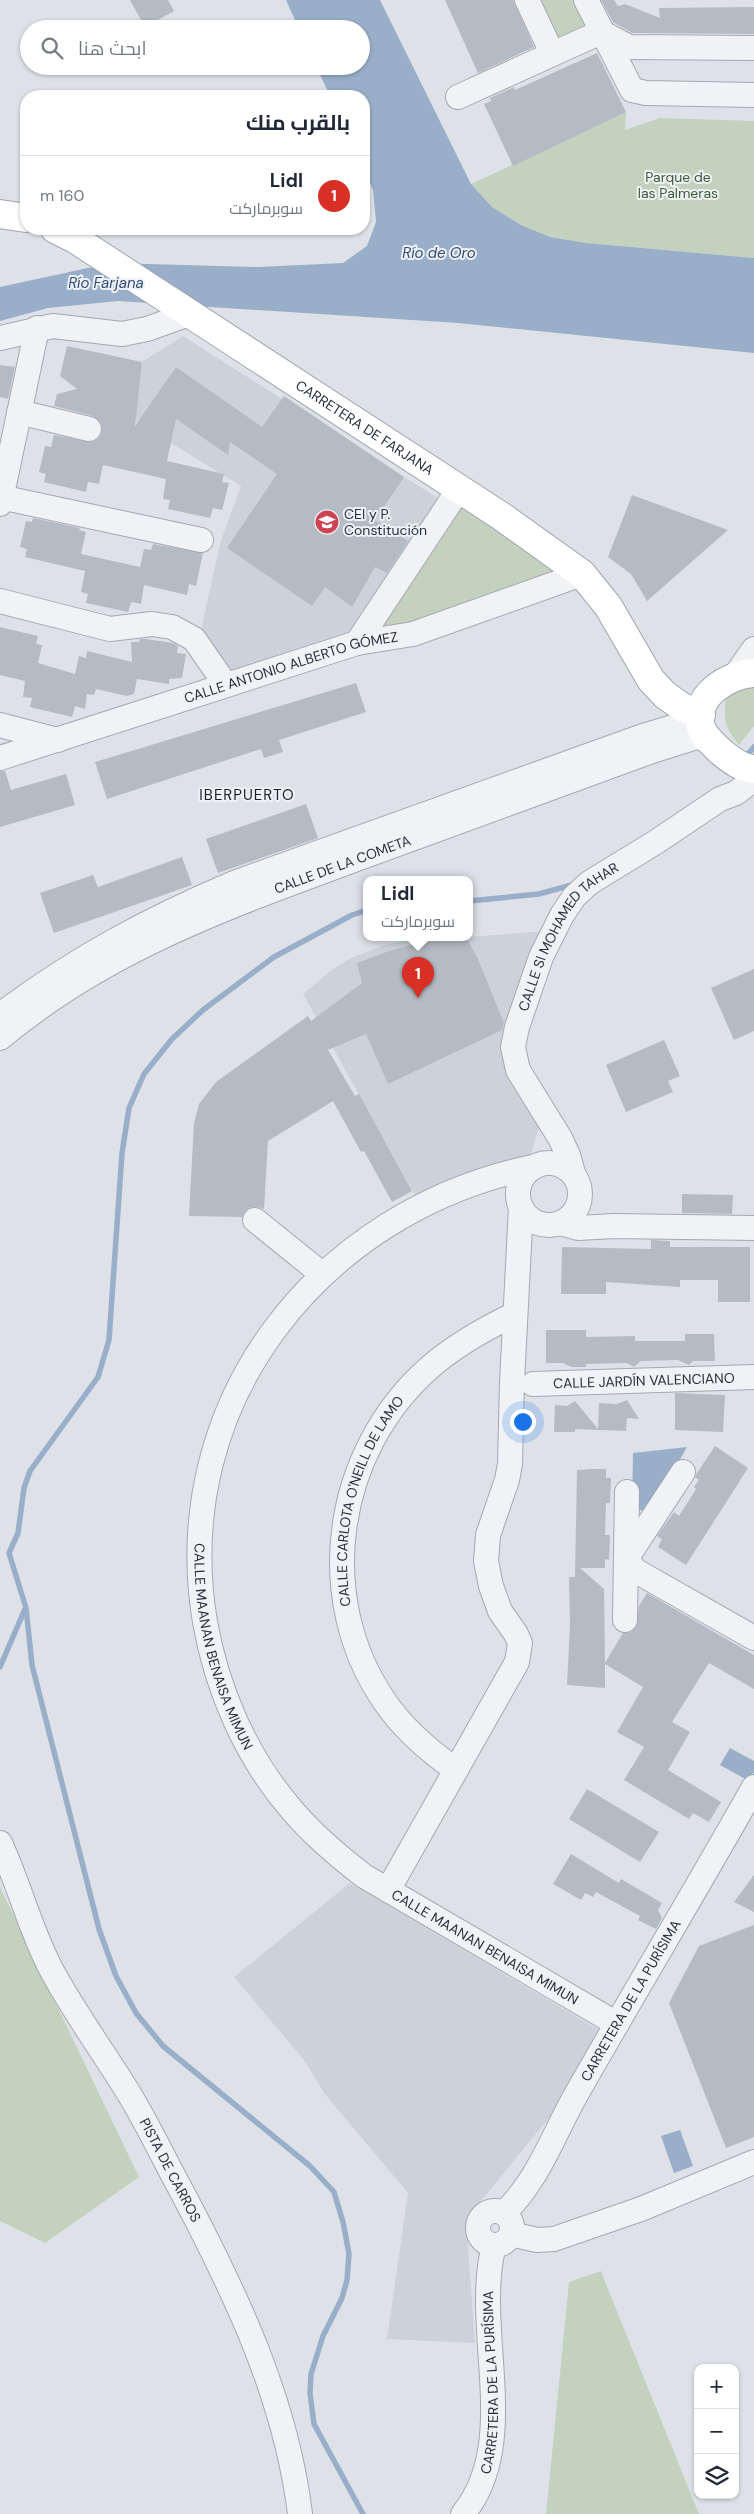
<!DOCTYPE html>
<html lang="ar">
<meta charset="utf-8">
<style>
:root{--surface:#fff;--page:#f2f2f3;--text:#1f2937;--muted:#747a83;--line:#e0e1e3;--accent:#d93025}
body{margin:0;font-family:"DM Sans",Cairo,sans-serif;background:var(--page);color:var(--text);direction:rtl}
.controls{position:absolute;right:15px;bottom:15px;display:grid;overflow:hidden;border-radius:10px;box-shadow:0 1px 4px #0004}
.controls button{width:45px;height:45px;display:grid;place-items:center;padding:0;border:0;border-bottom:1px solid var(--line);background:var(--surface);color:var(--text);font:25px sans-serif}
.you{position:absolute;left:522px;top:1421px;width:18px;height:18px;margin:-12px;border:4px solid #fff;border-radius:50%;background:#1a73e8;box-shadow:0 0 0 8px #1a73e833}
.badge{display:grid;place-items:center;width:32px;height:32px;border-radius:50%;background:var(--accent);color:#fff;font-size:16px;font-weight:700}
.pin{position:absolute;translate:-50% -41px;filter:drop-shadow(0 1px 2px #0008)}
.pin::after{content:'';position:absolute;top:26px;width:18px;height:15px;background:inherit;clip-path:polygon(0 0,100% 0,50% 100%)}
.popup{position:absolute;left:363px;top:876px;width:110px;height:65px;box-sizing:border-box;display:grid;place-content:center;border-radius:10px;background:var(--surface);filter:drop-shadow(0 1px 4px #0005);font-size:16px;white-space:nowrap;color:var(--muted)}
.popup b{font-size:19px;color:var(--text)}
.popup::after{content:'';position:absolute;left:50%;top:100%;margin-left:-10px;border:10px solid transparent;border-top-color:var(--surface)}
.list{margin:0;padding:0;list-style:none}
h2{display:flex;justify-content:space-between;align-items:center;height:65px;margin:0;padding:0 20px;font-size:21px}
h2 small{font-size:16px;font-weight:400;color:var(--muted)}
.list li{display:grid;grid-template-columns:32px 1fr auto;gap:15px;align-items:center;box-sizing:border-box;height:80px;padding:0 20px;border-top:1px solid var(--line)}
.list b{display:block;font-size:19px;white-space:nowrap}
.list p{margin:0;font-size:16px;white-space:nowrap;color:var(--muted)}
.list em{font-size:16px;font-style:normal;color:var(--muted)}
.icon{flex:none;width:28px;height:28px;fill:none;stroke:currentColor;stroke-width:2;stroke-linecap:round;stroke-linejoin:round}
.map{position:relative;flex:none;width:754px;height:2514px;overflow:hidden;direction:ltr}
.search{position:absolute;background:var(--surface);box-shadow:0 1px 4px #0004;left:20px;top:20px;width:350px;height:55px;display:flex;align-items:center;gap:12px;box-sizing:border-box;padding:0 18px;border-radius:28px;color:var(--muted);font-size:19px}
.panel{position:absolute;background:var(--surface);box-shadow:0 1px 4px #0004;left:20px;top:90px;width:350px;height:145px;border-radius:20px;direction:rtl}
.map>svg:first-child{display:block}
</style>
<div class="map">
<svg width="754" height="2514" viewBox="0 0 754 2514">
<rect width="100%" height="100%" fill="#dee2e8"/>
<g fill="#ccd1da">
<polygon points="183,336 439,499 353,636 222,677 200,635 220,544 241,486 135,421 142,362"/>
<polygon points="546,931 511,1035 520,1082 539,1128 529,1160 417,1199 303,994 333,969 351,958 384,945 416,938 468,937"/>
<polygon points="350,1883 614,2039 466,2219 475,2343 387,2339 408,2193 324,2093 304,2060 234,1977"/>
</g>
<g fill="#c3d2bf">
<polygon points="538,0 577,0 589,24 556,38"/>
<polygon points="626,112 625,130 660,118 754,121 754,258 586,243 550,237 521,225 492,207 471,184"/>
<polygon points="463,501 578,577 373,635"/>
<path d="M754,685V726L739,745C725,728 723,720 726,698L742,687Z"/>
<polygon points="0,1887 139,2177 45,2243 0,2221"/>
<polygon points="601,2271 610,2294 699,2514 546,2514 569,2282"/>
</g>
<g fill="#99aec8">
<polygon points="286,0 380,0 471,184 492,207 521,225 550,237 586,243 754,258 754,353 458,323 118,301 48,308 0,321 0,287 111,263 258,267 343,263 367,246 376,222 373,190 364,170 364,96 330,96 316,66 361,66 361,29 299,29"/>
<polygon points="687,1447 675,1468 671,1467 644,1511 632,1508 633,1453"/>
<polygon points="730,1748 754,1761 754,1772 749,1781 720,1765"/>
<polygon points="680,2130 693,2166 674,2173 661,2136"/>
</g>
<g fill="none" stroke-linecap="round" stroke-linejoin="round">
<g stroke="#99aec8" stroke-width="5.5">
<polyline points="747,755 754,747"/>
<polyline points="469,901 539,894 575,884"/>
<polyline points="0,1667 25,1609"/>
<polyline points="363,2514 314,2424 310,2393 311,2374 323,2336 342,2298 347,2280 349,2254 343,2222 334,2192 310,2166 163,2046 136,2013 116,1976 99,1929 32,1665 26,1608 9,1553 18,1533 24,1488 30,1471 98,1377 109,1340 122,1153 129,1108 144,1074 172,1039 203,1010 274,957 352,915 367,910"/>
</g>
</g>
<g fill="#b5bbc4">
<polygon points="130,0 168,0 174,11 145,27"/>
<polygon points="445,0 513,0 534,47 478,73"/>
<polygon points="601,0 614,0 618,6 625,4 660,18 659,8 754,7 754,34 632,33 613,22"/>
<polygon points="597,53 626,112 513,166 484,104 491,101 490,98 514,87 515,90"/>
<polygon points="67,346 142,362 135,426 176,367 262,427 284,396 404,477 375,520 408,541 387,573 375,567 352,607 325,587 312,606 227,548 277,474 230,442 228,455 176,419 167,461 224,474 222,482 229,483 222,510 213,508 210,518 168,509 170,500 163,499 166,479 103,465 99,484 88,482 86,492 44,482 46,474 39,472 45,446 51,447 54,435 92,442 99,438 102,432 102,425 93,416 54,406 57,394 77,389 60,376"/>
<polygon points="0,365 15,367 8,399 0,397"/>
<polygon points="632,495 728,530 647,601 631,574 608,557"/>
<polygon points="33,518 80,528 79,530 86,532 81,554 140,567 144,549 151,550 153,544 203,553 196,586 189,584 187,595 144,585 141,604 131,602 128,612 86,603 88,594 81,592 85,571 25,557 27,549 20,547 26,521 32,522"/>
<polygon points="0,627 38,636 36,644 42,645 38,663 75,674 79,656 86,658 87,651 132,662 131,642 139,642 140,639 146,639 173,643 178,646 177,653 186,654 182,678 169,679 169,684 137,679 134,694 127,696 96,689 94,695 87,694 85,709 75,706 72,717 30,707 32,698 23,697 25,681 0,675"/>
<polygon points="356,683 366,712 279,740 283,752 264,758 261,749 107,799 95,762"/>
<polygon points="0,771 5,771 11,790 66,774 75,805 0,827"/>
<polygon points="306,804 318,838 218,873 206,839"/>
<polygon points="182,857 192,885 54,933 40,893 93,875 98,887"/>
<polygon points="458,937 466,937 477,957 504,1023 502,1030 388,1084 366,1034 328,1050 355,1096 359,1094 412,1191 392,1202 364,1151 361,1152 333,1101 268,1141 264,1209 258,1207 251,1207 245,1211 242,1217 189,1216 194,1123 199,1104 216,1082 308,1016 311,1021 362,983 357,963 389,951 421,942"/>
<polygon points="754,969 754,1031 734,1040 711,988"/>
<polygon points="664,1040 680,1076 668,1081 673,1092 626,1112 606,1065"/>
<polygon points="682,1194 733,1195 732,1214 682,1213"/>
<polygon points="651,1240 670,1241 670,1247 750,1247 750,1302 718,1302 718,1280 680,1280 680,1287 606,1282 606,1294 561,1294 562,1247 651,1249"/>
<polygon points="546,1330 586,1330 586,1337 635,1336 635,1341 685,1341 685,1334 714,1334 715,1361 693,1361 689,1365 678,1360 641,1361 634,1367 627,1363 586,1364 586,1367 571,1367 563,1363 546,1363"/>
<polygon points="675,1393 725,1395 723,1432 675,1430"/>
<polygon points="627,1400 639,1419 627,1418 626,1431 575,1429 575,1432 554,1432 555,1405 567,1406 575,1401 598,1429 599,1403 617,1404"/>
<polygon points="715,1446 748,1468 686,1565 658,1547 662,1539 657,1536 674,1512 679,1516 696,1489 694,1487 699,1480 695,1477 697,1473"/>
<polygon points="591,1469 606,1469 606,1478 611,1478 610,1503 606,1503 605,1535 610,1535 609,1560 605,1559 605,1568 580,1568 604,1589 605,1663 623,1633 631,1632 636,1627 639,1606 647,1593 754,1655 754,1689 709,1663 672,1722 690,1732 668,1770 721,1802 709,1822 693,1813 689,1819 624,1780 644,1747 617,1732 643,1687 605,1664 605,1688 567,1685 570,1625 569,1577 575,1577 577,1470"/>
<polygon points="587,1789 659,1832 640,1862 569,1819"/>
<polygon points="571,1854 619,1883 621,1879 662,1903 658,1910 662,1918 656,1929 638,1920 640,1916 596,1892 593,1897 585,1893 581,1900 553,1884"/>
<polygon points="754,1875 754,1912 734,1902"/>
<polygon points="754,1925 754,2137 726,2148 669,2003 699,1946"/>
</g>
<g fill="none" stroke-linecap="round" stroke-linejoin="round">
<defs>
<g id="minor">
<polyline points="527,0 552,53"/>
<polyline points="586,0 632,90 646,93 754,95"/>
<polyline points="601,32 629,47 754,48"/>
<polyline points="458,97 601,32"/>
<polyline points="0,338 53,326 122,334 147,329 189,314"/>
<polyline points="19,412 89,429"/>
<polyline points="0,497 201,540"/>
<polyline points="0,504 37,328"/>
<polyline points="0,601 110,629 152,624 172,627 194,639 226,685"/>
<polyline points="357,643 459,489"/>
<polyline points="735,676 754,649"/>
<polyline points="0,725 58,740"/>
<path id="s1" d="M0,758L357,643L413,634L582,574"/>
<path d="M0,1015C76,958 147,920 234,883L643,736L700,719"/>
<path id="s2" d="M0,1038C108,948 232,905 362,857C459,822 555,786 652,751L693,738L706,737"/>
<circle cx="549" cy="1194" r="31"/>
<path id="s3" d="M533,1167C320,1211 168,1402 205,1622C217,1690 246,1757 292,1810C313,1835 338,1856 364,1876L617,2024"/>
<path id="s4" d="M573,1173L568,1155L560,1138L518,1070L513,1047L517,1027L541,957L562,915L574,897L589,883L656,842L720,799L736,793L754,779"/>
<polyline points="255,1220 322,1274"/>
<polyline points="560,1223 578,1228 614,1226 754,1228"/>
<path id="s5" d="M533,1384L754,1377"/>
<polyline points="683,1472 626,1559 636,1571 754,1638"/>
<polyline points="625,1620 627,1492"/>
<path id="s6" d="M456,1770C429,1751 404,1730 385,1702C313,1598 334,1452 429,1368C455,1345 484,1329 515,1314"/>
<path id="s7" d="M0,1843C19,1884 30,1929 51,1969C75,2014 105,2054 131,2097C149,2127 164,2159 181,2190C235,2292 286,2398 300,2514"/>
<polyline points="388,1890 517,1662 520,1643 516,1634 500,1611 491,1586 486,1561 488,1535 507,1480 510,1464 512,1382 521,1207"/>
<circle cx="495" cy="2228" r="17"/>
<path id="s8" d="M504,2213C538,2181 554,2133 577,2093C635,1991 696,1890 754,1787"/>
<polyline points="511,2234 537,2240 554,2239 641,2209 754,2162"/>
<path id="s9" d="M463,2514C522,2442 472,2329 494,2245"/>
</g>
<g id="major">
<polyline points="0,214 26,218"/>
<path id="s10" d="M55,229L75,239L501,516L582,574L608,606L651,680L665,695L682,707L701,715"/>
<path d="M754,673C729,674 692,696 701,727C704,737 713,744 720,751C730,759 740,768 754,769"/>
</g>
</defs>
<use href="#minor" stroke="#a3a9b2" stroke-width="26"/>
<use href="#major" stroke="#9ea5b3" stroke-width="30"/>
<use href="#minor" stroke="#f1f2f6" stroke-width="24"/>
<use href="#major" stroke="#fff" stroke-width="28"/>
</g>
<defs>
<symbol id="school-disc" viewBox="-11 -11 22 22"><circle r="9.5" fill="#cd4353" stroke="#eef1f5"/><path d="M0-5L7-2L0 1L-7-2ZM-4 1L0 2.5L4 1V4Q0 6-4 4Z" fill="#fff"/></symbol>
</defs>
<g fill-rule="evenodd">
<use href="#school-disc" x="313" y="508" width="28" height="28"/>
</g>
<g text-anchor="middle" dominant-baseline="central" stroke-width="4" stroke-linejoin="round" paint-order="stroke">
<g font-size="14" fill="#3b5a35" stroke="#eef1f5">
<text x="678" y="177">Parque de<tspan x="678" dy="16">las Palmeras</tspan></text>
</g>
<g font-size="14" fill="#272f3e" stroke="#eef1f5">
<text stroke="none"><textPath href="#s10" startOffset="368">CARRETERA DE FARJANA</textPath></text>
<text stroke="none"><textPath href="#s1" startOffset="305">CALLE ANTONIO ALBERTO GÓMEZ</textPath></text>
<text stroke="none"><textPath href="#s2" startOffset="386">CALLE DE LA COMETA</textPath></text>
<text stroke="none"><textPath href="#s4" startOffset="268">CALLE SI MOHAMED TAHAR</textPath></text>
<text stroke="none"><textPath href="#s5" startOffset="111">CALLE JARDÍN VALENCIANO</textPath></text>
<text stroke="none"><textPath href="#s6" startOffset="314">CALLE CARLOTA O'NEILL DE LAMO</textPath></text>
<text stroke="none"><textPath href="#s3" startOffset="649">CALLE MAANAN BENAISA MIMUN</textPath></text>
<text stroke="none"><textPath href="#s3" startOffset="1069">CALLE MAANAN BENAISA MIMUN</textPath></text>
<text stroke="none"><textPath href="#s8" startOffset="248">CARRETERA DE LA PURÍSIMA</textPath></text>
<text stroke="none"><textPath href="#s7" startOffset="370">PISTA DE CARROS</textPath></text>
<text stroke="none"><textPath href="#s9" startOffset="138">CARRETERA DE LA PURÍSIMA</textPath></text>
</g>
<g font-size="14" fill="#272f3e" stroke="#eef1f5" text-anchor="start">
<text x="344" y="514">CEI y P.<tspan x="344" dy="16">Constitución</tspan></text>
</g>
<g font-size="15" font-style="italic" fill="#324c72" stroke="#eef1f5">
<text x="439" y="253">Río de Oro</text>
<text x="106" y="283">Río Farjana</text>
</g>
<g font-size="15" letter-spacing="1" fill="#1a202f" stroke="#eef1f5">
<text x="247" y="795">IBERPUERTO</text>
</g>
</g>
</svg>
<div class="controls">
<button>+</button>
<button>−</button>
<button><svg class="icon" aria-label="layers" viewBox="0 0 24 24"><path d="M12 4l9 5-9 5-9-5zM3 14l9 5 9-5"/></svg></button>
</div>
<div class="you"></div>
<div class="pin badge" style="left:418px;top:998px">1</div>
<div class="popup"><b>Lidl</b>سوبرماركت</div>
<div class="search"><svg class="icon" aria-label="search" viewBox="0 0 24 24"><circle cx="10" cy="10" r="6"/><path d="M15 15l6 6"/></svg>ابحث هنا</div>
<section class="panel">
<h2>بالقرب منك<small></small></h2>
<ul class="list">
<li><span class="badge">1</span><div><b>Lidl</b><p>سوبرماركت</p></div><em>160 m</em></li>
</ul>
</section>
</div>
